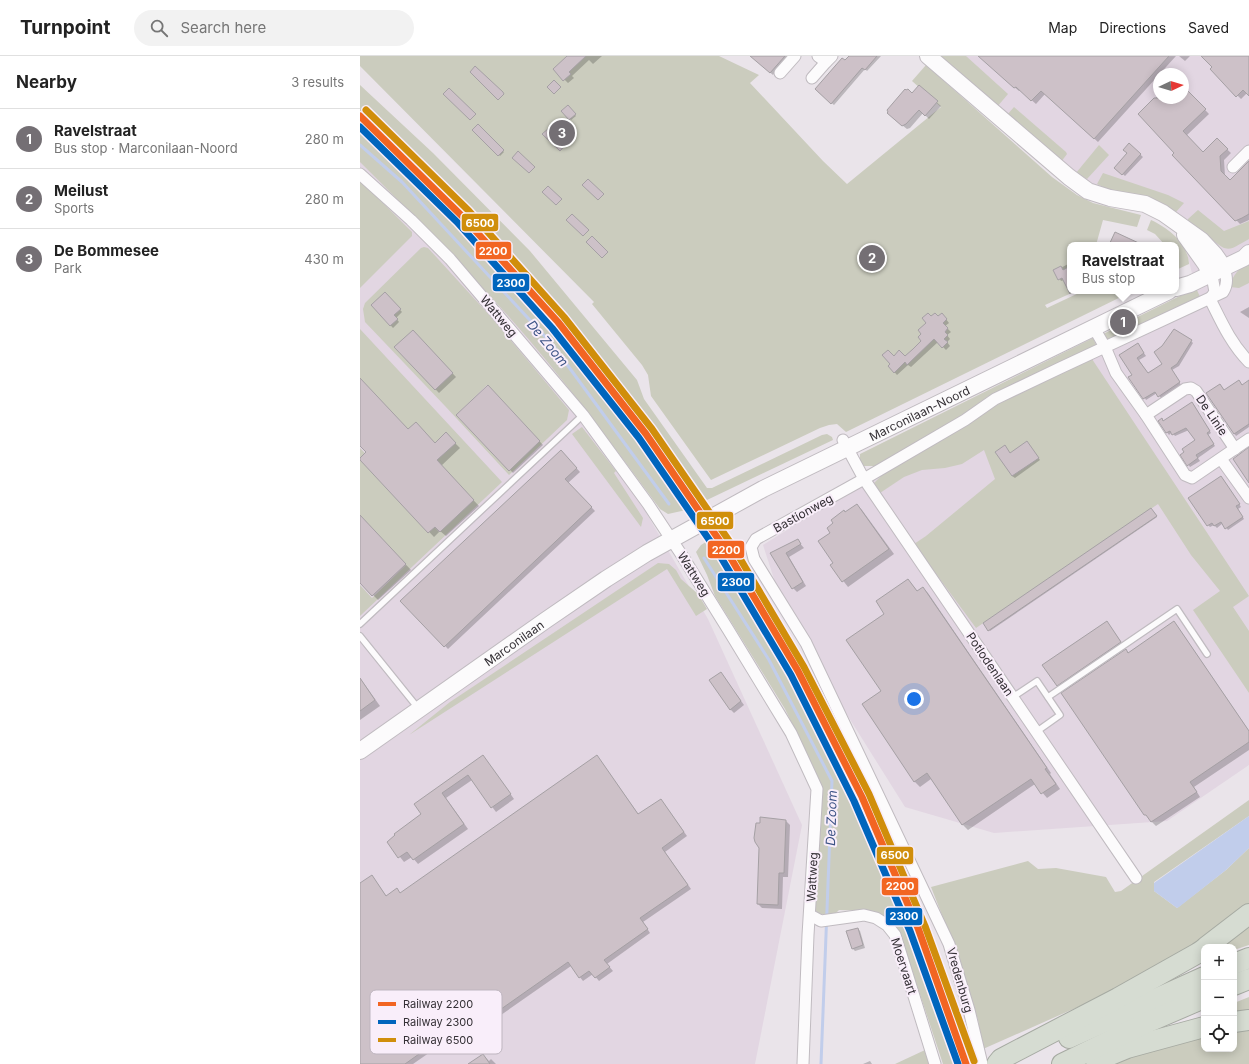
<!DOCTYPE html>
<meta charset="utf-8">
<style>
:root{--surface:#fff;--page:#f2f2f2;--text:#222;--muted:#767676;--line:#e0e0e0;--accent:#746f74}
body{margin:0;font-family:Inter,sans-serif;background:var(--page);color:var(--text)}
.controls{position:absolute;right:12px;bottom:12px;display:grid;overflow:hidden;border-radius:8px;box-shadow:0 2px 10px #0003}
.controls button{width:36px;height:36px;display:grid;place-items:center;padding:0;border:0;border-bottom:1px solid var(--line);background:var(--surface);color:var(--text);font:20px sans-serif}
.compass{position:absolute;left:793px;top:12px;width:36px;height:36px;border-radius:50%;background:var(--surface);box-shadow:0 2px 10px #0003;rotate:86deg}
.you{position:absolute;left:554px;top:643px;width:14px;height:14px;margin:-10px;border:3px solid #fff;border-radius:50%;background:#1a73e8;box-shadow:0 0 0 6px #1a73e833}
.badge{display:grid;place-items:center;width:26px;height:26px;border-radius:50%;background:var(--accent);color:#fff;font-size:13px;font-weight:700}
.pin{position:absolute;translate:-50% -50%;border:2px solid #fff;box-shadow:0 1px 4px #0006}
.popup{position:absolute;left:707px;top:186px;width:112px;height:52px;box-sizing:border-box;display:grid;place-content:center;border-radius:8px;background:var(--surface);filter:drop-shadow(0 1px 3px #0005);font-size:13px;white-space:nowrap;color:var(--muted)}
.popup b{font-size:15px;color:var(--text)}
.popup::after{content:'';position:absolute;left:50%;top:100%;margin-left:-8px;border:8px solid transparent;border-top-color:var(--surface)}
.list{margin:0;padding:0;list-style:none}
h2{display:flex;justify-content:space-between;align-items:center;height:52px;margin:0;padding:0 16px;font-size:17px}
h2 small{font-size:13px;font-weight:400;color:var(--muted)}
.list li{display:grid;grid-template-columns:26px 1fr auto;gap:12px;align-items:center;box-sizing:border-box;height:60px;padding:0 16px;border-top:1px solid var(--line)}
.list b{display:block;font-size:15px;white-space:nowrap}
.list p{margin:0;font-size:13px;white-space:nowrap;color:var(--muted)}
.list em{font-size:13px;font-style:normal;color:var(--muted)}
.icon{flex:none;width:22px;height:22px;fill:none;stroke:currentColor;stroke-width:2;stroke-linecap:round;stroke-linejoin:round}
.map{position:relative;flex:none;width:889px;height:1008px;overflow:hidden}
header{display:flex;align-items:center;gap:24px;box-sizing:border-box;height:56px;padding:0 20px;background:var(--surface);border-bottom:1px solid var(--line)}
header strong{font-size:19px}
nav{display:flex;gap:22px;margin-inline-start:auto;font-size:14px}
.search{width:280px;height:36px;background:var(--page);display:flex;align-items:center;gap:10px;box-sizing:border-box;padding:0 14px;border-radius:22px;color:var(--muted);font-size:15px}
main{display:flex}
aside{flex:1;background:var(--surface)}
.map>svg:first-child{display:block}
</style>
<header>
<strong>Turnpoint</strong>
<div class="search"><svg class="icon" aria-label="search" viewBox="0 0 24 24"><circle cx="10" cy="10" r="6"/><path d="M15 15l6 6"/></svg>Search here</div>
<nav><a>Map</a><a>Directions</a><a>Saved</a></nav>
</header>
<main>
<aside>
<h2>Nearby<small>3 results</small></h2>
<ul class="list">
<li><span class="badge">1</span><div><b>Ravelstraat</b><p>Bus stop · Marconilaan-Noord</p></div><em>280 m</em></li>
<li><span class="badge">2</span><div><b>Meilust</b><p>Sports</p></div><em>280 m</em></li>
<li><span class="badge">3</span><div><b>De Bommesee</b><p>Park</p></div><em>430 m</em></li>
</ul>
</aside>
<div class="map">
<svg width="889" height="1008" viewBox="0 0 889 1008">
<rect width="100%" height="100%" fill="#eae4ea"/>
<g fill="#e2d6e2" fill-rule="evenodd">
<path d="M577,0H889V709L807,765L634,777L545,751L427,563L403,489L701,302L837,237L819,166L723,129ZM799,18H823V42H799Z"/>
<polygon points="0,95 181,276 348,563 442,769 395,1008 0,1008"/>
</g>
<g fill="#cbccbe" fill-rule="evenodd">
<polygon points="0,0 359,0 399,19 390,27 463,105 487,128 581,51 552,25 566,9 692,121 717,139 733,147 781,159 777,171 743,164 736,189 710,189 710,235 716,235 685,249 687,252 723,235 773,235 486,376 477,368 469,369 460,372 351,424 291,340 288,319 282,309 232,248 234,246 0,10"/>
<polygon points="579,0 606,0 648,38 637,51"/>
<path d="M0,29L73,97L170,195L277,324L284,343L347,432H352L462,379L467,378L472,381L473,384L326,454L308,458L300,453C249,384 198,315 141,252C95,202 48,154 0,106Z"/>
<polygon points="654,51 706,96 707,98 701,106 647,59"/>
<polygon points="739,89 749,99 727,123 716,117"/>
<polygon points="743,117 808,139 824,147 816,156 793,146 745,132 737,128"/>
<polygon points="0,124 52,176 52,180 0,232"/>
<path d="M838,154L864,175L889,165V183C872,192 869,199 853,184L851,186L828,166V163Z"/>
<path d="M791,164C808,172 828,187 829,208L816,214V189H805L795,178L787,174Z"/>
<path d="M64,191L68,192L132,262L209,354L207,364L149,419L85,350L5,266L3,253L5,247L61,192ZM127,329L180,385L149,414L96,359Z"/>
<path d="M889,204V227L879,232L870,231C872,219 880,212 889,204Z"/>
<polygon points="836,232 841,243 747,286 743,278"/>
<polygon points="0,273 142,426 0,560 0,529 12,542 46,509 0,460 0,392 79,476 113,444 0,324"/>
<polygon points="733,282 737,291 627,341 594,366 523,406 515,410 503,410 500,404 500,398"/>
<polygon points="732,303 889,540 873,551 889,575 889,637 833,554 860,535 831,499 798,448 616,572 554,488 566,480 635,423 624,394 602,408 585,412 562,414 544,421 520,437 514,427 523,418 616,363 638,348"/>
<polygon points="222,371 256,415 254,417 283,462 281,471 212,378"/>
<polygon points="354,481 473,677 520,772 552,853 604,1003 594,1008 583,1008 544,890 507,855 479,854 475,858 459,858 455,854 455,721 447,698 425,653 355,540 347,519 336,496 341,489"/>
<polygon points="298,507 309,508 316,514 321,523 338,538 347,553 336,560 307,513 49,679 90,646"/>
<polygon points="889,744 889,760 794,826 794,835 817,852 866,814 889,792 889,850 865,870 745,939 623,993 618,964 591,882 571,831 668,805 678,813 696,812 746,821 755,836 761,835"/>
<polygon points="889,867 889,889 874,894 874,891 862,891"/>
<polygon points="889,941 889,959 874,961 874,947"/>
<polygon points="889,969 889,1008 737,1008 844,975 844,993 874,993 874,970"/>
<polygon points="565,994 569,1008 535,1008"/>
</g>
<polygon fill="#c1cdeb" points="889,760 889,792 866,814 819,851 817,852 794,835 794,827"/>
<g fill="#0003">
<polygon points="209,0 242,0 233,8 229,4 212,20 214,22 208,27 194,13"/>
<polygon points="391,0 429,0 413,19"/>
<polygon points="490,0 521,0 507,15 505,13 474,49 458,36"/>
<polygon points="619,0 816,0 738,86 685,38 676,48 660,34 659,35"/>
<polygon points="819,0 830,0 825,5"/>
<polygon points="842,0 889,0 889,39 887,37 881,43 851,13 853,11"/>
<polygon points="559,31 581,50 569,63 563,57 550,72 547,73 532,61"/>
<polygon points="823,31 849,58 826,80 843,98 857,84 871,97 864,104 865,120 870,125 889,111 889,164 880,168 813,99 816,97 779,58 799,39 799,42 823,42"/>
<polygon points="208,50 216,60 211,64 203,55"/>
<polygon points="118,70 144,96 140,100 114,74"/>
<polygon points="770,89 783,101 765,120 756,112 768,97"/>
<polygon points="710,207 710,228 704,224 701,225 695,215"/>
<polygon points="25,237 42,256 36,262 39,266 33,272 12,249"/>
<polygon points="889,251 889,262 880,256"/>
<polygon points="582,258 589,267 585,270 591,276 587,279 590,283 587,286 590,290 586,294 578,286 551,311 548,309 537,319 529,310 534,301 545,301 562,285 571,262 578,262"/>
<polygon points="53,275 96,321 79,337 36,291"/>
<polygon points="831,285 833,287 819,310 812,314 821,329 801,342 797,337 786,344 773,319 760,300 780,291 786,300 779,304 788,318 803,308"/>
<polygon points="0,323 48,375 75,388 86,378 100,392 81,410 119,450 86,480 80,475 74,481 0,403 7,397 0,389"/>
<polygon points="879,325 883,330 889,325 889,371 876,380 847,337 860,329 865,335"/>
<polygon points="128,331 183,389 153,417 98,359"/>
<polygon points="834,349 851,377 848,379 855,390 838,402 840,405 830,411 822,399 836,384 829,374 815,380 812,376 809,379 799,365 802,363 804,366"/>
<polygon points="667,386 680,404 655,422 652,420"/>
<polygon points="201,395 220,416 208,427 235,455 88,593 42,545"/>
<polygon points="863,423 881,451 878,453 884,463 868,474 863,467 857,472 854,469 850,471 848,469"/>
<polygon points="497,449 502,454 534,498 488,531 471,509 474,507 472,477 485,457"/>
<polygon points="792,454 797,461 630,575 624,568"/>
<polygon points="0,460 51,514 18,544 0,526"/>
<polygon points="437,484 444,492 429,501 446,530 437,536 433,532 412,497"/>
<polygon points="548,524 558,536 563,532 568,537 691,717 690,718 700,733 687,742 675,728 608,774 603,769 571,723 560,731 555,726 503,649 522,635 525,558"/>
<polygon points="814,567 818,571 889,675 889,694 834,731 840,741 796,770 791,765 766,594 769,597"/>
<polygon points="750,570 764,590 701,633 697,629"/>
<polygon points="364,621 384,649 374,657 370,653"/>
<polygon points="0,622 20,650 0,664"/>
<polygon points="240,704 279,759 304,748 327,780 305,796 331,833 283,866 290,877 247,908 253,915 239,925 233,918 223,925 211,910 121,973 115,965 53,1008 0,1008 0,829 15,824 27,841 41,838"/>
<polygon points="127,705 154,743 136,756 112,724 86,742 108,773 58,808 52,801 44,806 28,786 63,759 55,748"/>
<polygon points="426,765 430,769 428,821 423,821 422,853 402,852 398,848 400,792"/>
<polygon points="498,873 500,875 505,892 495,895 492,892"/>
<polygon points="123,999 129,1005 131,1003 136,1008 110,1008"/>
<polygon points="510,1005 512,1008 503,1008"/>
</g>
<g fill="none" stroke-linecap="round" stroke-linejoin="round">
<g stroke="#c1cdeb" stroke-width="3">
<polyline points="0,89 42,126 192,288 309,448"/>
<polyline points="344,502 409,604 472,725 461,1008"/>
</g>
</g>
<g fill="#cdc1c8" stroke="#a5a0a4">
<polygon points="207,0 226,0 209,16 211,18 203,25 193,13"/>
<polygon points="390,0 425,0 410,17"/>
<polygon points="489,0 517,0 505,14 502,12 471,48 455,33 482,2 485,4"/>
<polygon points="618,0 809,0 734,83 681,35 671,45 656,31 654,32"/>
<polygon points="841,0 889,0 889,40 883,34 876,41 850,13 852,11"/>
<polygon points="115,10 143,36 144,38 138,44 110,16"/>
<polygon points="194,24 201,31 194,38 187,31"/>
<polygon points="559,29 578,45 565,60 559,54 546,68 542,70 527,57 528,56 527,54 545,33 546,34 548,33 552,37"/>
<polygon points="823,30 846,53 823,75 843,96 857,82 868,93 860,100 861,115 870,124 889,105 889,158 882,162 875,165 812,99 814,97 778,58 794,42 823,42"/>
<polygon points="89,32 116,58 110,64 83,38"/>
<polygon points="208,49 216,58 209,64 201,55"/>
<polygon points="118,68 144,94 138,100 112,74"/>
<polygon points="189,72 206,88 200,95 182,78"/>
<polygon points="769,87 781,98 762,119 754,112 767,97 763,94"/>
<polygon points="158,95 175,111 169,117 152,102"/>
<polygon points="228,123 244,138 238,144 222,129"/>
<polygon points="188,130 202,143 196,149 182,136"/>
<polygon points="212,158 229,174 223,180 206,164"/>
<polygon points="755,176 783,189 749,189"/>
<polygon points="232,180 248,196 242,202 226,186"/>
<polygon points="701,210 703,214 710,210 710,238 702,222 698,224 693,214"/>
<polygon points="25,236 41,253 34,259 38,263 30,270 11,249"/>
<polygon points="568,257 571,260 575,257 578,260 582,257 587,263 583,267 588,272 585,276 588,279 584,283 588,286 582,292 574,283 547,309 545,306 534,317 528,310 530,308 522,299 528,294 534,300 539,294 545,300 553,293 561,285 558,281 561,278 558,274 566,267 562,262"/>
<polygon points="814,273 832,284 817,308 811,312 820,326 798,341 795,336 783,343 768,321 772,319 759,299 778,287 784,297 777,302 788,317 802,308 794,296 802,290"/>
<polygon points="53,274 93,317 75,334 34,291"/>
<polygon points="0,322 48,373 56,366 75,387 86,376 96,387 77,404 114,444 80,476 75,471 68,477 0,404 0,402 6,396 0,390"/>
<polygon points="879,324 882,329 889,324 889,368 874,378 846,337 860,328 864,334"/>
<polygon points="128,329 180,385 149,415 96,359"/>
<polygon points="832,346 850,375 847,377 854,388 836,399 838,402 827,410 820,399 824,396 822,393 835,384 826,372 812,379 810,375 806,377 798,365 802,362 803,365"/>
<polygon points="667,385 679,402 652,420 635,396 645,389 650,397"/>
<polygon points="889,391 889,427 873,403"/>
<polygon points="201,394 217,412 205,423 232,451 84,591 40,545"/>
<polygon points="861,420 880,448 876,450 883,461 865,473 861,466 854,470 852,467 847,470 828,442"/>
<polygon points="497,448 529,493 482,526 470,509 473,507 458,485 470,477 467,472 473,467 471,464 484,454 485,456"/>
<polygon points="791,452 797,460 628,575 623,567"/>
<polygon points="0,459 46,508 12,540 0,527"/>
<polygon points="438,483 441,488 426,497 443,526 432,533 410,497"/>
<polygon points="548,523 557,535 563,531 687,712 685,713 696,728 681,738 671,723 602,769 567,717 554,726 502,648 521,635 486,584 524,558 516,545"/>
<polygon points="747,565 761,586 697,630 682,609"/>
<polygon points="814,565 889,675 889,686 830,726 837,736 791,766 786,759 784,759 701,637 766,593 768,597"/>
<polygon points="361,616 381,645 370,654 349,624"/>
<polygon points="0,622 15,644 0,655"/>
<polygon points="123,699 151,738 131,752 108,719 82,737 104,768 53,804 47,796 38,802 27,786 35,779 34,778 61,758 54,748"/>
<polygon points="237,699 278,758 301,743 324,776 302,792 328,829 280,862 288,873 244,904 250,911 235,922 229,915 219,922 208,906 117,970 111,961 45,1008 0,1008 0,827 12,819 26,840 37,832 40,837"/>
<polygon points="400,761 426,764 424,817 419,817 418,849 397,848 399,792 395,786 394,782 396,767 400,767"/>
<polygon points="498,872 503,889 492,893 486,875"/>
<polygon points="123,998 130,1008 108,1008"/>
</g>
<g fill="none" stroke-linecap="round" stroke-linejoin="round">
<defs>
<g id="lane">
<polyline points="0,568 223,359"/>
<polyline points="0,580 54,647 57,654"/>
<polyline points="653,641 677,625 700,659 676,676"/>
<polyline points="688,641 817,553 847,598"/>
</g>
<g id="street">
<polyline points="458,0 466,6 472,0"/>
<polyline points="420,17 435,0"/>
<polyline points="452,22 466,6"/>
<polyline points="873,111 889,95"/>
<polyline points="0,118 51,164 90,203 223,359 288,448 323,501 369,575 431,677 457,733 448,879 443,1008"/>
<path d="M850,243C861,265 871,288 889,306"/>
<polyline points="850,243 855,236 853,225 851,218"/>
<polyline points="734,272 745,291 756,317 786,359 825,419 832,422 889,383"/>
<polyline points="786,359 825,333 831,332 836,335 875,393"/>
<polyline points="483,384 504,423 776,822"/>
<polyline points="861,403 889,442"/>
<polyline points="450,859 461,865 504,859 516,862 527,869 535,879 575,1008"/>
<path d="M622,1008L609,954L589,888L446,587L394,503L391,491L396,483L504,423L605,364L635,343L700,312L863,236C868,228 867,221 864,212"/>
</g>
<g id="secondary">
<polyline points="568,0 709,121 728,135 750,142 785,148 803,157 841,184 855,199 864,212"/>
<polyline points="825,179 845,207 851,218"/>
<polyline points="816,232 830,228 884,202 889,197"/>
<path id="s1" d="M0,695L186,564L246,523L287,497L403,433L809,235"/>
</g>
<g id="highway">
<polyline points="846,891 889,858"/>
<polyline points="874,908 889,902"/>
<polyline points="874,929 889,923"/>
<polyline points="874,966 889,964"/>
<polyline points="709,982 844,921"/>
<polyline points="736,1005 767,992 844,971"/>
<polyline points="637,1008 641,1003 758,942 838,897 844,893"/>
<polyline points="702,1008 786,967 844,942"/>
</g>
</defs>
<use href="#lane" stroke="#c0bbc0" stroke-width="8"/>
<use href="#street" stroke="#c0bbc0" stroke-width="13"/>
<use href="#secondary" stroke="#c0bbc0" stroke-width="18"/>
<use href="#highway" stroke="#a6aaa2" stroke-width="22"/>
<use href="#lane" stroke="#fcfbfc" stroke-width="5.5"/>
<use href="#street" stroke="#fcfbfc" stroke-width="11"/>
<use href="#secondary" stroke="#fcfbfc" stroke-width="16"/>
<use href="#highway" stroke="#d6dcd2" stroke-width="20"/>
<defs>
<polyline id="rail-1" points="0,60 103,161 198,266 286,378 366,494 438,615 502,741 558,872 606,1008"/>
<polyline id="rail-2" points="0,71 97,166 192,272 279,382 359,498 431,619 494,745 550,875 598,1008"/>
<polyline id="rail-3" points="6,54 109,155 204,261 292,373 372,489 444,611 509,738 565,870 614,1005"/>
</defs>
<use href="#rail-1" stroke="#f9eefa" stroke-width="10"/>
<use href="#rail-2" stroke="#f9eefa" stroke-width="10"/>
<use href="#rail-3" stroke="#f9eefa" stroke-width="10"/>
<use href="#rail-1" stroke="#f26522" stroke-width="7"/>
<use href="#rail-2" stroke="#0065bd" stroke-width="7"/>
<use href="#rail-3" stroke="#d08e0b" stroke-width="7"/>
</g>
<g text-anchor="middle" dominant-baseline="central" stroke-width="4" stroke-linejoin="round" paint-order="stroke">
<g font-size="12" fill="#343035" stroke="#f9eefa">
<text transform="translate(139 260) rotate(50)">Wattweg</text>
<text stroke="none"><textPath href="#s1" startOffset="655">Marconilaan-Noord</textPath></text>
<text transform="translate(852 359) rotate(56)">De Linie</text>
<text transform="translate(443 457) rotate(-29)">Bastionweg</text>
<text transform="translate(334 518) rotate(58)">Wattweg</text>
<text stroke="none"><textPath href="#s1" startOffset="188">Marconilaan</textPath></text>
<text transform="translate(630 608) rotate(56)">Potlodenlaan</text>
<text transform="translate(452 821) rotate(-87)">Wattweg</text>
<text transform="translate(544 910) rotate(72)">Moervaart</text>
<text transform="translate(600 924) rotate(74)">Vredenburg</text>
</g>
<g font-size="13" font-style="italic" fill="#3b5285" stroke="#f9eefa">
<text transform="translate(188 287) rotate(50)">De Zoom</text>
<text transform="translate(471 762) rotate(-88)">De Zoom</text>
</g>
</g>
<rect x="10" y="934" width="132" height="64" rx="6" fill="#f9eefa" stroke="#beb5bf" stroke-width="1"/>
<rect x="18" y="946" width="18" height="4" fill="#f26522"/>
<rect x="18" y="964" width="18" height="4" fill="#0065bd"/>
<rect x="18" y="982" width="18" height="4" fill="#d08e0b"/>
<g font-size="11" fill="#343035">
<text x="43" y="952">Railway 2200</text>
<text x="43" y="970">Railway 2300</text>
<text x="43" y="988">Railway 6500</text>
</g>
<g stroke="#f9eefa" stroke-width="1.5">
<rect x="101" y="157" width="38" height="19" rx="4" fill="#d08e0b"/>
<rect x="115" y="185" width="37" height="19" rx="4" fill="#f26522"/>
<rect x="132" y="217" width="38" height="19" rx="4" fill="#0065bd"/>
<rect x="336" y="455" width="38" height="19" rx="4" fill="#d08e0b"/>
<rect x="347" y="484" width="38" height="19" rx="4" fill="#f26522"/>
<rect x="357" y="516" width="38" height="20" rx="4" fill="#0065bd"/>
<rect x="516" y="790" width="38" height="19" rx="4" fill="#d08e0b"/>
<rect x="521" y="821" width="38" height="19" rx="4" fill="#f26522"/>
<rect x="525" y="851" width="38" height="19" rx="4" fill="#0065bd"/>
</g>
<g font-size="11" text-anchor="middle" font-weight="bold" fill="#fff">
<text x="120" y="171">6500</text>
<text x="133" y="199">2200</text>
<text x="151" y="231">2300</text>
<text x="355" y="469">6500</text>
<text x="366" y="498">2200</text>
<text x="376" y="530">2300</text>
<text x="535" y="803">6500</text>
<text x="540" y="834">2200</text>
<text x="544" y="864">2300</text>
</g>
</svg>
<div class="controls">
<button>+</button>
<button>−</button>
<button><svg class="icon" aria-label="locate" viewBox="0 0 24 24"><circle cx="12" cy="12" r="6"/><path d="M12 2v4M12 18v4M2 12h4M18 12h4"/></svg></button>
</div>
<svg class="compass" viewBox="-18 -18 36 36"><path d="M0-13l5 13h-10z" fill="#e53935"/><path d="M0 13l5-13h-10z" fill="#767676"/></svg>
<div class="you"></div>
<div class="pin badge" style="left:763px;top:266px">1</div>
<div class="popup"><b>Ravelstraat</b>Bus stop</div>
<div class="pin badge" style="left:512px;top:202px">2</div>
<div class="pin badge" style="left:202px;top:77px">3</div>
</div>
</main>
